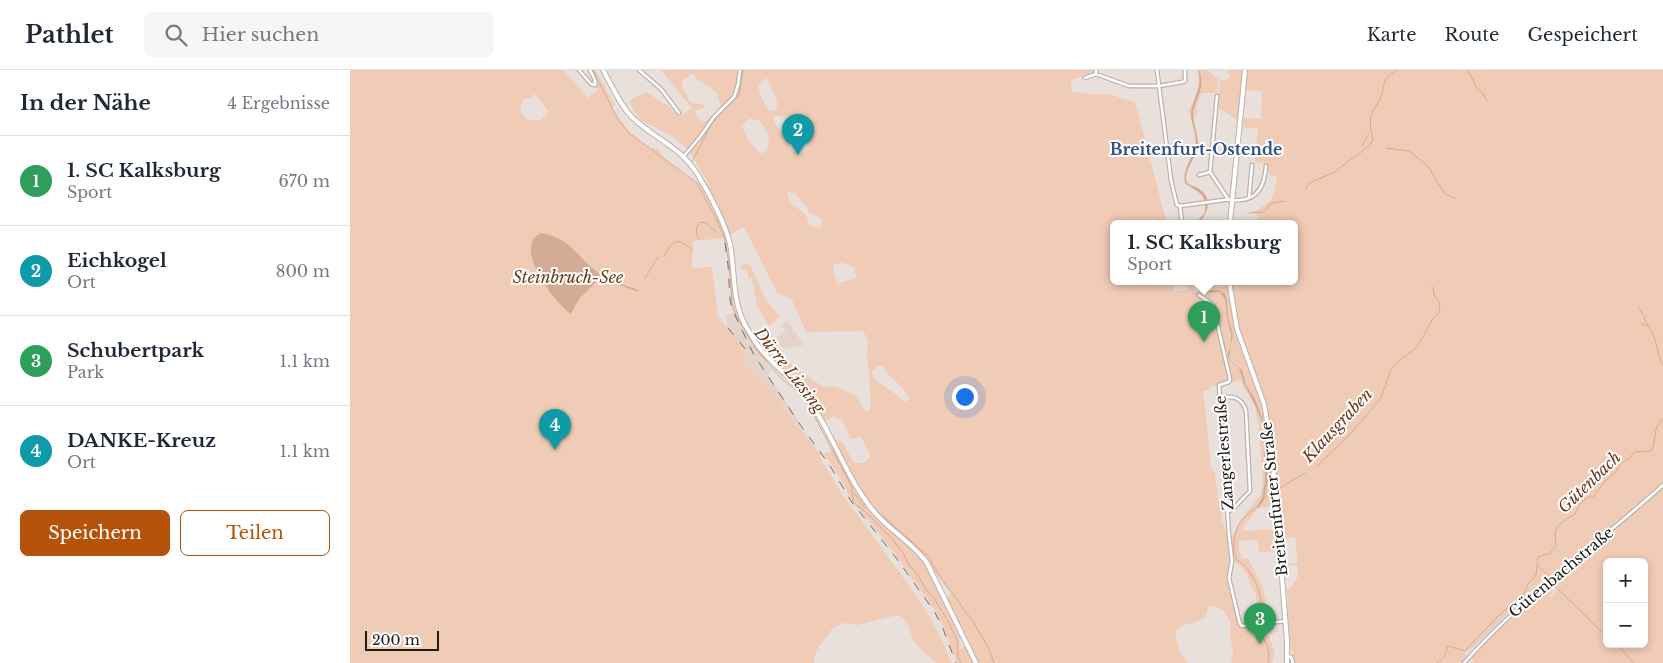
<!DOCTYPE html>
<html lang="de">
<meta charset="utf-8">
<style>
:root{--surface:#fff;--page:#f6f6f7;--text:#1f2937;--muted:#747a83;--line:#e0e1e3;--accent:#b45309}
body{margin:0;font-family:"Libre Baskerville",serif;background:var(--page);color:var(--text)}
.controls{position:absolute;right:15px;bottom:15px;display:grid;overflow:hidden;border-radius:8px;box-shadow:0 2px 8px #0003}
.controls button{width:45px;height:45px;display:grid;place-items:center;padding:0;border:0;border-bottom:1px solid var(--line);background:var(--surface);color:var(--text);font:25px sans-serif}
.scale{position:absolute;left:15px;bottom:12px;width:74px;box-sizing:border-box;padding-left:5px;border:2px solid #1c1917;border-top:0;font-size:14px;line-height:18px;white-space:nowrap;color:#1c1917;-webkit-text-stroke:4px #fff;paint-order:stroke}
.you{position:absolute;left:614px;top:326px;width:18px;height:18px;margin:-12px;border:4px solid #fff;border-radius:50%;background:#1a73e8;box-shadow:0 0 0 8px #1a73e833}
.badge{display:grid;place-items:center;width:32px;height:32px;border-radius:50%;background:var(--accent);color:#fff;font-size:16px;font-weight:700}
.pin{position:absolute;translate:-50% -41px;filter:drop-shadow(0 1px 2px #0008)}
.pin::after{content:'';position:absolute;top:26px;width:18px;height:15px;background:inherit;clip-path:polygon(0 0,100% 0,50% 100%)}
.popup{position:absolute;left:760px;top:150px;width:188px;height:65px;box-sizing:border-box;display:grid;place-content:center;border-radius:8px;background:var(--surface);filter:drop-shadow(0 1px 4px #0005);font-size:16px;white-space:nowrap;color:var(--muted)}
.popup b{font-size:19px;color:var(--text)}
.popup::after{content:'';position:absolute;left:50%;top:100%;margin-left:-10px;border:10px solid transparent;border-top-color:var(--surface)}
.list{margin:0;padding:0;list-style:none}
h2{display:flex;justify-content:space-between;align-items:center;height:65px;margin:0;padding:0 20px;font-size:21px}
h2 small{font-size:16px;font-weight:400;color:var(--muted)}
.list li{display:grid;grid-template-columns:32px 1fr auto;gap:15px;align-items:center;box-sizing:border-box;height:90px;padding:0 20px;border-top:1px solid var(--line)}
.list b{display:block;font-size:19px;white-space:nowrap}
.list p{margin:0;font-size:16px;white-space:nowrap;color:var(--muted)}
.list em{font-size:16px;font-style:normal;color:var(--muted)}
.actions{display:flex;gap:10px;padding:15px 20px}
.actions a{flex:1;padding:11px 0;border:1px solid var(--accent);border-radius:8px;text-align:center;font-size:18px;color:var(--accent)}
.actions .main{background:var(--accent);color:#fff}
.icon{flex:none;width:28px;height:28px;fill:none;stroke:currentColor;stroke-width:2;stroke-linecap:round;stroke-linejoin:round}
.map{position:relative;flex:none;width:1313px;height:593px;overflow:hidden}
header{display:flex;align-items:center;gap:30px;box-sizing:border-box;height:70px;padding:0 25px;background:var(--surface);border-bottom:1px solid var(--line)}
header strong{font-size:24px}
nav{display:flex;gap:28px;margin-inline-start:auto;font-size:18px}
.search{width:350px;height:45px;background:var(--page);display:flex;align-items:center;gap:12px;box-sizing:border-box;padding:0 18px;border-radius:8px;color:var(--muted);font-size:19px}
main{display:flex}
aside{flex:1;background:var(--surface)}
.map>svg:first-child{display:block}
</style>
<header>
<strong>Pathlet</strong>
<div class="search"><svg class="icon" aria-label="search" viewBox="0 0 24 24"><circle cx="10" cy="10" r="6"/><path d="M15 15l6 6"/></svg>Hier suchen</div>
<nav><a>Karte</a><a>Route</a><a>Gespeichert</a></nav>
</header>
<main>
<aside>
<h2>In der Nähe<small>4 Ergebnisse</small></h2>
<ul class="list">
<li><span class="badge" style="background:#2e9e5b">1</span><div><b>1. SC Kalksburg</b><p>Sport</p></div><em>670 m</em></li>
<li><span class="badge" style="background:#0f9aa8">2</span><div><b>Eichkogel</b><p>Ort</p></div><em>800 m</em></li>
<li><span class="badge" style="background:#2e9e5b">3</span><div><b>Schubertpark</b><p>Park</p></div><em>1.1 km</em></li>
<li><span class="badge" style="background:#0f9aa8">4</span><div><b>DANKE-Kreuz</b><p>Ort</p></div><em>1.1 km</em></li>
</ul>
<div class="actions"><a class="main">Speichern</a><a>Teilen</a></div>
</aside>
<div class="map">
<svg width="1313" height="593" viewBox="0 0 1313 593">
<rect width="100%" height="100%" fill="#e9e0db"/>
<g fill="#e4d3c9">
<polygon points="383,243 407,284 421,300 418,305 451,355 449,356 446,355 427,327 392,291 398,284 377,258 376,245"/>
<polygon points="437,250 449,268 454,275 434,278 432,277 426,268 436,261 431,255"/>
</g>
<g fill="#f0cbb5" fill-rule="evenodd">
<path d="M0,0H213L238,28L248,20L247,17L249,13L242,0H245L265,35L262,37L279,62L301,80L303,77L310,81L314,89L345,112L360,116L338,79L320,65L293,51L286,44L280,32L282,29L297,22L313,34H317L329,47L342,38L311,0H745V2L721,10L722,22L740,24H758L785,32L816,150V153H764V211H822L825,221L837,220L836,211H839L854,235L860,234L862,236L879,310L877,312L859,317V320L853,321V324L856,343L860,390L862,400L865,403L868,428L873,453L878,467L881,492L878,504V508L889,557L915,556L925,583L922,593H881L883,583L880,564L881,552L873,540L862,536L858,537C857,540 857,546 854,548C846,554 832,552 825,562L830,582L838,593H627L596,528L601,523C585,503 573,482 553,466L550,470L575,493L611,567L609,569L611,576L609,578L610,579L616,576L624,593H607L594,558L584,539L544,482L503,432L483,397L474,384L488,378L485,370L492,372L504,393H512L521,387L511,366L501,369L492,350L483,347L475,351L462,328L432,297L439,293L473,317L485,316L505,325L517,343L521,338L519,303L517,286L518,270L513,261L456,262L442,230L427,222L394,157L376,167L382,211L384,238L406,278L418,291L417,294L407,284L383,243L381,233L378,188L374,168L343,171L342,198L362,197L368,246L397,284L392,290L427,327L446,355L449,356L469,383L471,390L494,427L566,525L585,556L602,593H586C580,586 570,580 565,572C558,562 562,552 548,545L507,555L493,553L483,558L466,581L464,593H0ZM343,3L347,9L367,23L371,38L354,52L350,50L345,44L346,40L353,39L355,36L352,34L341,33L332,16V11ZM416,8C420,12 419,14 422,19C425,28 429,30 426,40L422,41L418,40L412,29L408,16ZM185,24L199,42L191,50H177L170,40L173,29L181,28ZM423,46L446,47C447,52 446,56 447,60C448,66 457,68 460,72L458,78L451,84L444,82L440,79L439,73L431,62L429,58L425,55ZM399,49C403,49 407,49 411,52C416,57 422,75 417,80C415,83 412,83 409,83L398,69L392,55ZM437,122L446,123L452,133L457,137L458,141L471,149L472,153L470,158C468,157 464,157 462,156C457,154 459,150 456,146C450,138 437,134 437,122ZM491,193C503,195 505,195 506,208L487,214L483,198L484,194ZM528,295L533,297C539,309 553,314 559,328L556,332L524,309L522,302Z"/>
<path d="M846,0L849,5L850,13H852L849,0H858L868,9L867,23H851L846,39L848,41L844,47L848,70L844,51L842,52C844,60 847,68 845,76C843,89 830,101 836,114C841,117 847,119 851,123C860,133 854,146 846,153C853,145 860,132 850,123C846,119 840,117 835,114C830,100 841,93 844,79C847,68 843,50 838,41C846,29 852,14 846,0Z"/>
<path d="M877,0H1313V593H1121L1123,590L1121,588L1166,542L1196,515L1201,517L1203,521L1199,528L1202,527L1207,520L1200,509L1190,518L1187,515L1119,581L1114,583L1117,586L1110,593H945L943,582L940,578L937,519H940L948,506L947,495L934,496V494L948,493L945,467L930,469L927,436L908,438L894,456L893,461L926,459L928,481L909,482L908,470L889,471V481L893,489L898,488C904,503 917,520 916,537C916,542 913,548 912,552L906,553L908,537L905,521L902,519L898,506L894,500L883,490L880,467L883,465L891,450L911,424L913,408L908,352L905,337L890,310L878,314L881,311V308L864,234L850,224L841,211H849V220L854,223L870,222L875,230L877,248L881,264V275L878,282V288L889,298L893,313L904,333L913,354L915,412L912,428L907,436L912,433L918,403L914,353L905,329L896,315L888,294L879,288L883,264L878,247L877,229L872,222L853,221L851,220V212L864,211L865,216L873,217L874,211H944V153H903L910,147L903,142C922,133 925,127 927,107L919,105L917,94L905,92L908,59L893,57L894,48L911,49L912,21L894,20L888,51L868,37L870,9L873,11L880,8ZM1257,492H1294V574H1257Z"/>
<polygon points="394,193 400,195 416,230 430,247 419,256 408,238 402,209 399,209 397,199 389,199"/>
</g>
<g fill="#d4ac95">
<path d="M848,0H849C857,19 844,28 843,45C843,56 849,66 848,76C846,89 833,100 837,113C842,116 848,117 852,121C863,131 857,144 849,153H846L855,143C857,124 850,123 836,114C831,102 842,89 845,77C848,66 842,57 841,46C841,29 854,19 848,0Z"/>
<path d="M191,163C222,168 227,188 250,204C260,211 274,215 286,219L289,222L250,208L229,229L221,244C205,233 161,177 191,163Z"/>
<polygon points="849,211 851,211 850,217 853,221 869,220 875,224 877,229 878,247 883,264 879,288 892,300 896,315 905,329 914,353 918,408 915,426 912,433 908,438 907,436 912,428 915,412 913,354 904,333 893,312 889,298 878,288 878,283 881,275 881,264 877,248 875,230 870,222 852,223 849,220"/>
</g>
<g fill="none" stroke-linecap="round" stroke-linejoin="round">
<g stroke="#d4ac95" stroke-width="1">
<polyline points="243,0 268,50 279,63 347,113 365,147 374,166 379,193 382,233 386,245 406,279 430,307 448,322 459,336 502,417 503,432 520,446 541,468 553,483 559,495 568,505 576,520 583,527 598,551 607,570 608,586 611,593"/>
<polyline points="1118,0 1126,17 1132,22 1137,31"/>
<polyline points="1012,76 1018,65"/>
<polyline points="1036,78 1059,81 1078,96 1094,123 1106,129"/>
<polyline points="342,92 362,53 372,42 389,26 393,0"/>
<path d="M956,119L959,113L983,103L1019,76L1023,70C1021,62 1019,51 1022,43C1024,38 1028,34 1030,29C1037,13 1029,11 1047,0"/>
<polyline points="899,143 914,142 921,133 935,131"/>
<polyline points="869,153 876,151"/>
<path d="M349,169C345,164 345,156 351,152L356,153L366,162"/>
<path d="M314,187C322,169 328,167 342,180"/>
<polyline points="295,208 308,187"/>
<polyline points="1289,238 1294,246"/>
<path d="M1297,244L1294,248C1297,256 1301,259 1304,267C1308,276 1307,286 1313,295"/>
<polyline points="1291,253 1297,256"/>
<polyline points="967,396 1001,363 1031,328 1041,300 1046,293 1065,279 1072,269 1083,248 1088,244 1090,237 1089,232 1084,225 1083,218 1081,216"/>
<polyline points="504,423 515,438"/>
<polyline points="926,423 930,418 955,403"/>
<polyline points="1304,425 1313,418"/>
<polyline points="913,430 917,425 923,424"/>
<path d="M908,436C903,441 897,444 893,449C884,459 881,478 887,490C901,499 912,519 911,537C911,543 908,550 909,556C912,571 922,576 918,593"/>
<polyline points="528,442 578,486 591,508 624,553 639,579 644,593"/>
<polyline points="1258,465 1302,427"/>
<polyline points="1188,496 1203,510 1206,518"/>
<polyline points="1203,510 1255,467"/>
<polyline points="1209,520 1257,567"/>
<polyline points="1267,574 1284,593"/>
<path d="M1087,593L1094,587L1098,576L1115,581L1147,547L1174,524L1178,514L1186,505L1188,487L1200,483L1206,476L1205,462L1208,456L1216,449L1225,444L1229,435L1237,428L1244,426L1255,411L1266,402L1271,393L1280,388L1284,382L1301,381C1307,372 1302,356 1313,349"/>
</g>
<defs>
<g id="minor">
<polyline points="229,0 241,14 245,15"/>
<polyline points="240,0 245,10 245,15"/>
<polyline points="289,0 311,19 329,43"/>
<polyline points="746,0 746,4 779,16 809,16 832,12 835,11 835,0"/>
<polyline points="807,0 821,110 827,135 830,136"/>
<polyline points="735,8 746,4"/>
<polyline points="867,26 860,102 878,129"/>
<polyline points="334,86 350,67 364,47 384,27 388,15 390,0"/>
<polyline points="849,105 860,102"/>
<polyline points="899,128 902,95"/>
<path d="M830,136C845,134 859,132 874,130C879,129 884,131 890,130C909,129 915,113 916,96"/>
<polyline points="830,136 832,153"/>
<polyline points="849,225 863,235 880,309 879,312 869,315 879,465 882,491 879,508 888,546 890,554 892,556 936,551"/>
<path d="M870,327C883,326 892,327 896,341L900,421L882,440L878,441"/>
<polyline points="938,586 941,587 943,593"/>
<path d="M1114,593C1173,526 1247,475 1313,415"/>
</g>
<g id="major">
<path d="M253,0C262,16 270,35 283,48C306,70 329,75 348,105C359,123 375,153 380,174C385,201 382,230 395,255C401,264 406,275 414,283C429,300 448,314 461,333C483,366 496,406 521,438C537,459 562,472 577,493L626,593"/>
<polyline points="880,153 895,0"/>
<polyline points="879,211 887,259 914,334 922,380 937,571 937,593"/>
</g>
</defs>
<use href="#minor" stroke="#bbb2ad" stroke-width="5"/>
<use href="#major" stroke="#bbb2ad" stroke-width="6"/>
<use href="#minor" stroke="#fff" stroke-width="2.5"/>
<use href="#major" stroke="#fff" stroke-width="4"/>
<g stroke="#726d69" stroke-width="1" stroke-dasharray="9 9" stroke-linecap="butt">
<polyline points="375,173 378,195 380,229 382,239 404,285 451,356 479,394 501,431 547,489 584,541 592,556 606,593"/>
<polyline points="378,258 397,281"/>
</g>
</g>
<g text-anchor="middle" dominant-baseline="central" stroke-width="4" stroke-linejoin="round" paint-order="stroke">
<g font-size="15" fill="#1c1917" stroke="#fff">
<text transform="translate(874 383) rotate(-94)">Zangerlestraße</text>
<text transform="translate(924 429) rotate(-96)">Breitenfurter Straße</text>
<text transform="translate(1211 502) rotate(-40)">Gütenbachstraße</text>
</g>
<g font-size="16" font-weight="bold" fill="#325189" stroke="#fff">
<text x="846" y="79">Breitenfurt-Ostende</text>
</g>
<g font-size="16" font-style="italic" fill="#6c3815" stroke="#fff">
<text x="218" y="207">Steinbruch-See</text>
<text transform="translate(440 300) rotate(52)">Dürre Liesing</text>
<text transform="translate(987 355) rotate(-47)">Klausgraben</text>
<text transform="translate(1239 412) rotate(-44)">Gütenbach</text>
</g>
</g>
</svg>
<div class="controls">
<button>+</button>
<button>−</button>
</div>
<div class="scale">200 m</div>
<div class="you"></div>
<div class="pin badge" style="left:854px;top:272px;background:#2e9e5b">1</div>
<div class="popup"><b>1. SC Kalksburg</b>Sport</div>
<div class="pin badge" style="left:448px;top:85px;background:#0f9aa8">2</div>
<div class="pin badge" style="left:910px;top:574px;background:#2e9e5b">3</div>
<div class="pin badge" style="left:205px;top:380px;background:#0f9aa8">4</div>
</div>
</main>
